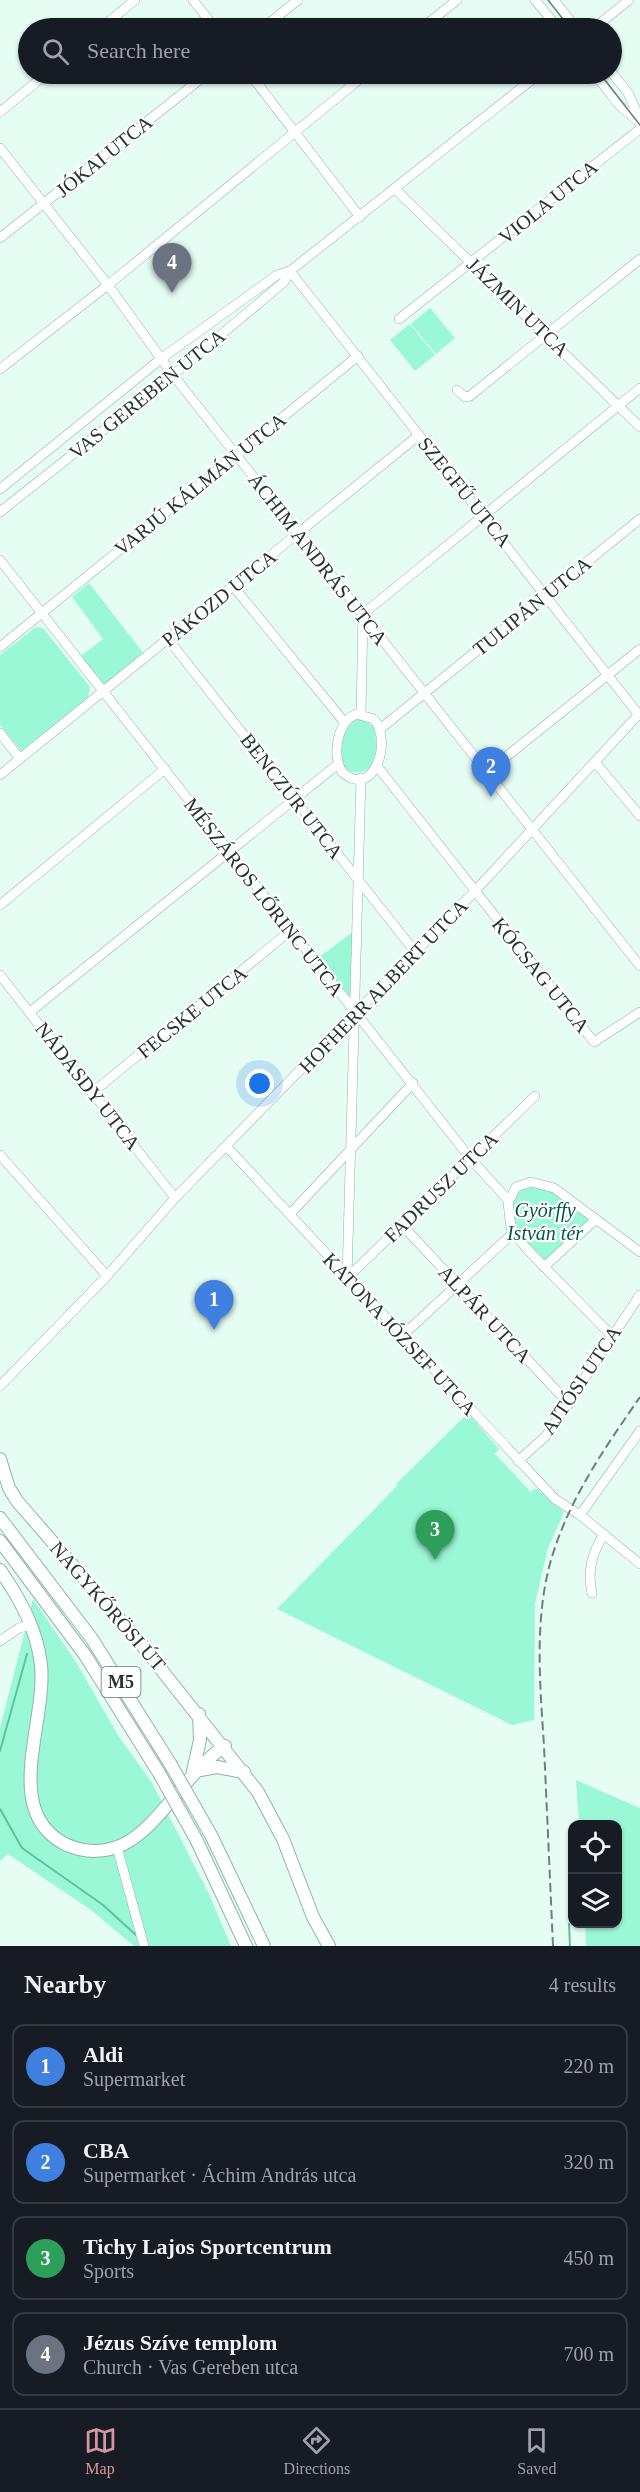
<!DOCTYPE html>
<meta charset="utf-8">
<style>
:root{--surface:#171b24;--page:#20242c;--text:#f1f3f6;--muted:#9ea1a6;--line:#363941;--accent:#d696a1}
body{margin:0;font-family:Georgia,serif;background:var(--page);color:var(--text)}
.controls{position:absolute;right:18px;bottom:18px;display:grid;overflow:hidden;border-radius:12px;box-shadow:0 2px 4px #0004}
.controls button{width:54px;height:54px;display:grid;place-items:center;padding:0;border:0;border-bottom:2px solid var(--line);background:var(--surface);color:var(--text);font:30px sans-serif}
.you{position:absolute;left:260px;top:1084px;width:21px;height:21px;margin:-15px;border:4px solid #fff;border-radius:50%;background:#1a73e8;box-shadow:0 0 0 9px #1a73e833}
.badge{display:grid;place-items:center;width:39px;height:39px;border-radius:50%;background:var(--accent);color:#fff;font-size:20px;font-weight:700}
.pin{position:absolute;translate:-50% -50px;filter:drop-shadow(0 2px 3px #0008)}
.pin::after{content:'';position:absolute;top:32px;width:21px;height:18px;background:inherit;clip-path:polygon(0 0,100% 0,50% 100%)}
.list{margin:0;padding:0;list-style:none}
h2{display:flex;justify-content:space-between;align-items:center;height:78px;margin:0;padding:0 24px;font-size:26px}
h2 small{font-size:20px;font-weight:400;color:var(--muted)}
.list li{display:grid;grid-template-columns:39px 1fr auto;gap:18px;align-items:center;box-sizing:border-box;height:84px;margin:0 12px 12px;padding:0 12px;border:2px solid var(--line);border-radius:12px}
.list b{display:block;font-size:22px;white-space:nowrap}
.list p{margin:0;font-size:20px;white-space:nowrap;color:var(--muted)}
.list em{font-size:20px;font-style:normal;color:var(--muted)}
.icon{flex:none;width:33px;height:33px;fill:none;stroke:currentColor;stroke-width:2;stroke-linecap:round;stroke-linejoin:round}
.map{position:relative;flex:none;width:640px;height:1946px;overflow:hidden}
.search{position:absolute;background:var(--surface);box-shadow:0 2px 4px #0004;left:18px;right:18px;top:18px;height:66px;display:flex;align-items:center;gap:15px;box-sizing:border-box;padding:0 21px;border-radius:33px;color:var(--muted);font-size:22px}
.sheet{height:462px;background:var(--surface)}
nav{display:flex;justify-content:space-around;align-items:center;box-sizing:border-box;height:84px;border-top:2px solid var(--line);background:var(--surface);font-size:16px;color:var(--muted)}
nav a{display:grid;justify-items:center;gap:3px}
nav .on{color:var(--accent)}
.map>svg:first-child{display:block}
</style>
<div class="map">
<svg width="640" height="1946" viewBox="0 0 640 1946">
<rect width="100%" height="100%" fill="#e5fdf3"/>
<g fill="#9af8d7">
<polygon points="430,308 455,338 436,354 411,324"/>
<polygon points="410,324 435,355 415,371 390,340"/>
<polygon points="89,583 144,654 104,686 81,656 103,639 72,597"/>
<polygon points="36,627 43,628 90,687 88,698 21,751 0,725 0,655"/>
<path d="M360,718L374,726C377,742 378,755 369,769C332,788 332,725 360,718Z"/>
<polygon points="353,932 353,993 349,996 318,958"/>
<polygon points="543,1184 595,1220 544,1267 511,1228 513,1190"/>
<polygon points="468,1413 499,1449 495,1454 531,1492 536,1488 564,1512 548,1548 535,1604 534,1720 512,1725 277,1609 397,1486 396,1484"/>
<polygon points="33,1599 76,1662 119,1737 151,1781 209,1894 231,1946 134,1946 91,1910 8,1854 0,1861 0,1728"/>
<polygon points="576,1780 640,1808 640,1946 586,1946 585,1924 618,1924 618,1824 579,1824"/>
</g>
<g fill="none" stroke-linecap="round" stroke-linejoin="round">
<g stroke="#60c1a1" stroke-width="2">
<polyline points="0,1751 27,1654"/>
<polyline points="0,1809 22,1848 103,1905 136,1935"/>
<polyline points="569,1924 570,1946"/>
</g>
<defs>
<g id="minor">
<polyline points="193,0 215,28"/>
<polyline points="535,0 558,28"/>
<polyline points="554,0 576,28"/>
<polyline points="101,28 135,0"/>
<polyline points="263,28 298,0"/>
<polyline points="422,28 457,0"/>
<polyline points="594,28 629,0"/>
<polyline points="612,73 628,93 640,119"/>
<polyline points="250,74 360,217"/>
<polyline points="595,74 619,105 640,123"/>
<polyline points="0,112 46,74"/>
<polyline points="0,148 108,285 173,375 640,966"/>
<polyline points="395,189 640,427"/>
<polyline points="0,238 207,74"/>
<polyline points="290,271 639,715"/>
<polyline points="399,319 640,129"/>
<polyline points="0,369 108,285 366,74"/>
<polyline points="457,390 465,397 470,396 640,259"/>
<polyline points="0,489 162,358 277,275 290,271"/>
<polyline points="0,512 173,375 284,282 290,271 539,74"/>
<polyline points="0,560 470,1158 508,1200"/>
<polyline points="233,586 345,723"/>
<polyline points="168,639 416,953"/>
<polyline points="0,647 358,356"/>
<path d="M356,714L374,719C393,743 373,800 342,772C332,755 337,722 356,714Z"/>
<polyline points="361,714 363,614 640,388"/>
<polyline points="380,729 640,519"/>
<polyline points="0,733 20,759"/>
<polyline points="595,762 640,816"/>
<polyline points="377,766 594,1042 640,1012"/>
<polyline points="486,773 640,649"/>
<polyline points="0,775 419,435"/>
<polyline points="0,905 165,769"/>
<polyline points="0,975 175,1198"/>
<polyline points="30,1012 338,764"/>
<polyline points="93,1092 290,931"/>
<polyline points="226,1146 555,1499 580,1515 640,1564"/>
<polyline points="0,1155 107,1276"/>
<polyline points="290,1214 413,1083"/>
<polyline points="402,1225 569,1404"/>
<polyline points="544,1267 595,1220"/>
<polyline points="347,1278 361,778"/>
<polyline points="347,1278 535,1096"/>
<polyline points="611,1335 525,1247 511,1228 508,1203 516,1187 531,1182 554,1188 640,1252"/>
<polyline points="402,1336 513,1233"/>
<polyline points="0,1386 107,1276 175,1198 474,892 640,713"/>
<polyline points="518,1461 546,1436 640,1295"/>
<polyline points="580,1515 640,1431"/>
<path d="M592,1593C587,1571 592,1553 604,1534"/>
<polyline points="0,1641 19,1628 32,1625"/>
<polyline points="117,1847 144,1946"/>
</g>
<g id="major">
<polyline points="0,1459 9,1488 17,1501 141,1644 258,1792 283,1839 313,1917 329,1946"/>
<polyline points="0,1518 92,1639 171,1765"/>
<polyline points="0,1541 85,1655 159,1773"/>
<path d="M0,1570C20,1599 37,1629 41,1665C47,1723 0,1813 67,1845C85,1853 106,1853 124,1844C160,1826 187,1771 225,1746"/>
<polyline points="193,1771 200,1740 199,1714"/>
<polyline points="195,1771 217,1767 244,1772"/>
<polyline points="212,1837 264,1946"/>
<polyline points="197,1841 246,1946"/>
</g>
</defs>
<use href="#minor" stroke="#8eb5a6" stroke-width="10"/>
<use href="#major" stroke="#8eb5a6" stroke-width="14"/>
<use href="#minor" stroke="#fff" stroke-width="9"/>
<use href="#major" stroke="#fff" stroke-width="12"/>
<g stroke="#6e8179" stroke-width="1.5">
<polyline points="548,0 570,28"/>
<polyline points="600,74 640,125"/>
</g>
<path stroke="#6e8179" stroke-width="2" stroke-dasharray="9 4.5" stroke-linecap="butt" d="M553,1946C550,1879 547,1813 544,1746C540,1684 534,1620 551,1560C569,1499 604,1449 640,1397"/>
<defs>
<g id="major-bridge">
<polyline points="171,1765 212,1837"/>
<polyline points="159,1773 197,1841"/>
</g>
</defs>
<use href="#major-bridge" stroke="#8eb5a6" stroke-width="14" stroke-linecap="butt"/>
<use href="#major-bridge" stroke="#fff" stroke-width="12"/>
</g>
<g text-anchor="middle" dominant-baseline="central" stroke-width="4.5" stroke-linejoin="round" paint-order="stroke">
<rect fill="#fff" stroke="#66716d" stroke-width="1.5" x="101.5" y="1667" width="39" height="30" rx="4.5"/>
<g font-size="18" font-weight="bold" fill="#24342e">
<text x="121" y="1682">M5</text>
</g>
<g font-size="20" fill="#24342e" stroke="#fff">
<text transform="translate(104 156) rotate(-39)">JÓKAI UTCA</text>
<text transform="translate(548 202) rotate(-39)">VIOLA UTCA</text>
<text transform="translate(518 307) rotate(44)">JÁZMIN UTCA</text>
<text transform="translate(147 394) rotate(-39)">VAS GEREBEN UTCA</text>
<text transform="translate(200 484) rotate(-39)">VARJÚ KÁLMÁN UTCA</text>
<text transform="translate(465 492) rotate(51)">SZEGFŰ UTCA</text>
<text transform="translate(318 559) rotate(52)">ÁCHIM ANDRÁS UTCA</text>
<text transform="translate(219 598) rotate(-39)">PÁKOZD UTCA</text>
<text transform="translate(532 606) rotate(-39)">TULIPÁN UTCA</text>
<text transform="translate(292 796) rotate(52)">BENCZÚR UTCA</text>
<text transform="translate(264 897) rotate(52)">MÉSZÁROS LŐRINC UTCA</text>
<text transform="translate(541 975) rotate(51)">KÓCSAG UTCA</text>
<text transform="translate(383 986) rotate(-46)">HOFHERR ALBERT UTCA</text>
<text transform="translate(192 1012) rotate(-39)">FECSKE UTCA</text>
<text transform="translate(88 1086) rotate(52)">NÁDASDY UTCA</text>
<text transform="translate(441 1187) rotate(-44)">FADRUSZ UTCA</text>
<text transform="translate(485 1314) rotate(47)">ALPÁR UTCA</text>
<text transform="translate(400 1334) rotate(47)">KATONA JÓZSEF UTCA</text>
<text transform="translate(581 1380) rotate(-56)">AJTÓSI UTCA</text>
<text transform="translate(108 1606) rotate(49)">NAGYKŐRÖSI ÚT</text>
</g>
<g font-size="20" font-style="italic" fill="#025843" stroke="#fff">
<text x="545" y="1210">Györffy<tspan x="545" dy="23">István tér</tspan></text>
</g>
</g>
</svg>
<div class="controls">
<button><svg class="icon" aria-label="locate" viewBox="0 0 24 24"><circle cx="12" cy="12" r="6"/><path d="M12 2v4M12 18v4M2 12h4M18 12h4"/></svg></button>
<button><svg class="icon" aria-label="layers" viewBox="0 0 24 24"><path d="M12 4l9 5-9 5-9-5zM3 14l9 5 9-5"/></svg></button>
</div>
<div class="you"></div>
<div class="pin badge" style="left:214px;top:1330px;background:#3f7fe0">1</div>
<div class="pin badge" style="left:491px;top:797px;background:#3f7fe0">2</div>
<div class="pin badge" style="left:435px;top:1560px;background:#2e9e5b">3</div>
<div class="pin badge" style="left:172px;top:293px;background:#6b7280">4</div>
<div class="search"><svg class="icon" aria-label="search" viewBox="0 0 24 24"><circle cx="10" cy="10" r="6"/><path d="M15 15l6 6"/></svg>Search here</div>
</div>
<section class="sheet">
<h2>Nearby<small>4 results</small></h2>
<ul class="list">
<li><span class="badge" style="background:#3f7fe0">1</span><div><b>Aldi</b><p>Supermarket</p></div><em>220 m</em></li>
<li><span class="badge" style="background:#3f7fe0">2</span><div><b>CBA</b><p>Supermarket · Áchim András utca</p></div><em>320 m</em></li>
<li><span class="badge" style="background:#2e9e5b">3</span><div><b>Tichy Lajos Sportcentrum</b><p>Sports</p></div><em>450 m</em></li>
<li><span class="badge" style="background:#6b7280">4</span><div><b>Jézus Szíve templom</b><p>Church · Vas Gereben utca</p></div><em>700 m</em></li>
</ul>
</section>
<nav>
<a class="on"><svg class="icon" aria-label="map" viewBox="0 0 24 24"><path d="M3 6l6-2 6 2 6-2v14l-6 2-6-2-6 2zM9 4v14M15 6v14"/></svg>Map</a>
<a><svg class="icon" aria-label="directions" viewBox="0 0 24 24"><path d="M12 3l9 9-9 9-9-9zM9 14v-3h6M13 9l2 2-2 2"/></svg>Directions</a>
<a><svg class="icon" aria-label="saved" viewBox="0 0 24 24"><path d="M7 4h10v16l-5-4-5 4z"/></svg>Saved</a>
</nav>
